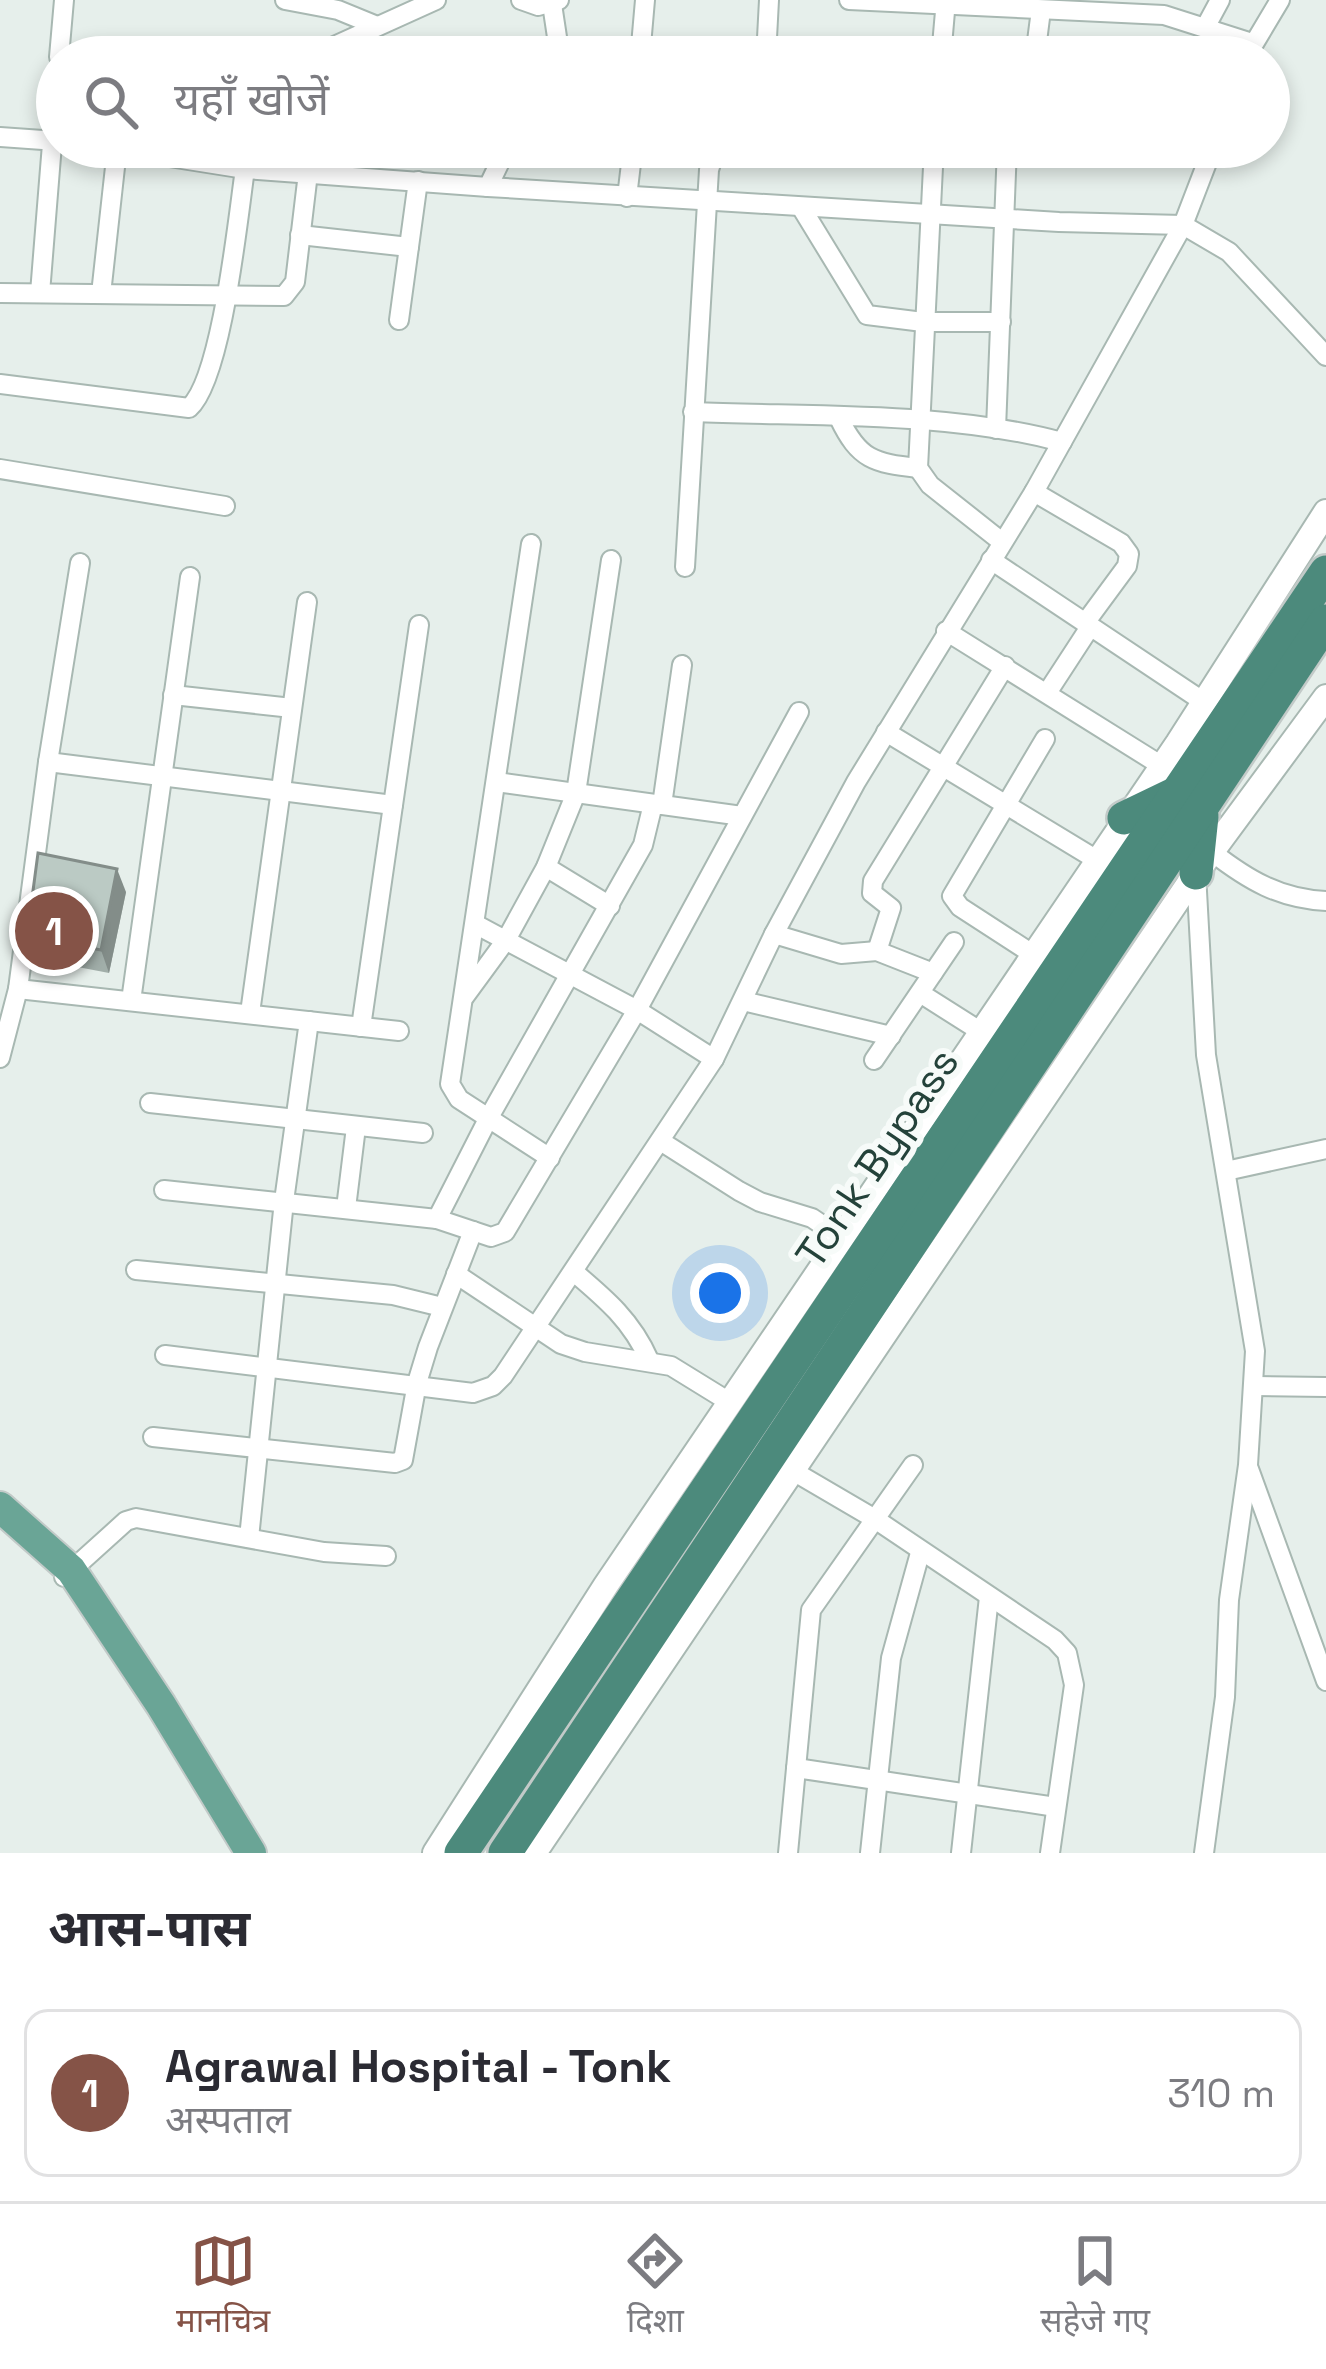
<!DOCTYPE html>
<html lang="hi">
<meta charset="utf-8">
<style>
:root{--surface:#fff;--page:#f7f7f7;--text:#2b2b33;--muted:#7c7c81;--line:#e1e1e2;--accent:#855347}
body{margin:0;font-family:"Space Grotesk","Noto Sans Devanagari",sans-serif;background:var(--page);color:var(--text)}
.you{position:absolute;left:720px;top:1293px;width:42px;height:42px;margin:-30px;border:9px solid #fff;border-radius:50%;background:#1a73e8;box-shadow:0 0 0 18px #1a73e833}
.badge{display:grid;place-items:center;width:78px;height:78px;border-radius:50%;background:var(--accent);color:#fff;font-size:39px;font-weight:700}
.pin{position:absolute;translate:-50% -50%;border:6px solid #fff;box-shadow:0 3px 12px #0006}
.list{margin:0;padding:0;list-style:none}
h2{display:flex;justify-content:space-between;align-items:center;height:156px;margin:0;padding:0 48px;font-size:51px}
h2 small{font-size:39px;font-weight:400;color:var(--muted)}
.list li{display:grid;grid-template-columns:78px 1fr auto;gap:36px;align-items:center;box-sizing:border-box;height:168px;margin:0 24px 24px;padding:0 24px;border:3px solid var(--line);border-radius:24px}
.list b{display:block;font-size:45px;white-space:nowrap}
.list p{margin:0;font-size:39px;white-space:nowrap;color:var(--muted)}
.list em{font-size:39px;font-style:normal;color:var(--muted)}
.icon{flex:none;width:66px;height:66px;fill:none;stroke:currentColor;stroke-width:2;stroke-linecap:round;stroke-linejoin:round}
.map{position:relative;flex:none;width:1326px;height:1853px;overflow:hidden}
.search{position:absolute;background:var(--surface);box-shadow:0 6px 18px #0003;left:36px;right:36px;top:36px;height:132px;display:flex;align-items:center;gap:30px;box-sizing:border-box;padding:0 42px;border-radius:66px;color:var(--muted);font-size:45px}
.sheet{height:348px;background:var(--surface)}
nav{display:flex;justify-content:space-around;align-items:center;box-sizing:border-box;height:168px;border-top:3px solid var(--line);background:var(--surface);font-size:33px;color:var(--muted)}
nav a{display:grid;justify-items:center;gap:6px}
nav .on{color:var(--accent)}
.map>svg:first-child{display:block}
</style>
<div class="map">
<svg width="1326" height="1853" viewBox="0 0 1326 1853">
<rect width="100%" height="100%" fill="#e6efeb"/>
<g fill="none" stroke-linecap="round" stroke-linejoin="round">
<defs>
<g id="minor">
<polyline points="285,0 338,10 377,26"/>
<polyline points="521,0 538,6 559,0"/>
<polyline points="849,0 1164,15 1252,43"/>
<polyline points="552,4 560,57"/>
<polyline points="1206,26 1220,0"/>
<polyline points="59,57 64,0"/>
<polyline points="310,57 436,0"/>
<polyline points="640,57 645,0"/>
<polyline points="766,57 769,0"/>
<polyline points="941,57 946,0"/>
<polyline points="1035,57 1041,10"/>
<polyline points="1246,57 1280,0"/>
<polyline points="0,137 57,141"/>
<polyline points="106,147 245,169 488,187 1059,222 1183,225 1229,252 1326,356"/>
<polyline points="934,147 918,468 930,485 1002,542"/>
<polyline points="488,187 507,147"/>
<polyline points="627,197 633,147"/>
<polyline points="801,207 867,315 923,322 1001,322"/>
<polyline points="300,235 409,247"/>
<polyline points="0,293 284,296 295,282 308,173"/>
<polyline points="40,293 57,82"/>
<polyline points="101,294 117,149"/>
<polyline points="399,320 418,181"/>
<path d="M0,384L189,408C222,379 238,217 245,169"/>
<path d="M693,412C812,417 947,411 1062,442"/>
<path d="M839,418C859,460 874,463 918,468"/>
<polyline points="996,429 1007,147"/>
<polyline points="0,469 225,506"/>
<polyline points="1034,492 1121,543 1129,554 1127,566 1085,623"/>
<polyline points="531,544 450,1084 459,1099 550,1158"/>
<polyline points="991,560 1204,702"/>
<polyline points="685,567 709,170 716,147"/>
<polyline points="946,631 1162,766"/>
<polyline points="1047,693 1090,627"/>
<polyline points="173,695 292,708"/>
<polyline points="886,732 1097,860"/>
<polyline points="48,762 393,805"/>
<polyline points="496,782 742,816"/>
<polyline points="662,805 682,665"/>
<path d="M1212,852C1248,880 1280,899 1326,901"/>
<polyline points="546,867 610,906"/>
<polyline points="1196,873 1206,1055 1255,1351 1248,1465 1229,1600 1225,1697 1204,1853"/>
<polyline points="475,924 637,1010 714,1059"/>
<polyline points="774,934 841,954 877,951 933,973"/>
<polyline points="877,951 891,908 872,893 873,881 1005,666"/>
<polyline points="1034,955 960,907 952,896 1045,739"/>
<polyline points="18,989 399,1031"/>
<polyline points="920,993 983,1033"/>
<polyline points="465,996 506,940 546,867 576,793 611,560"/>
<polyline points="131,1001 190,577"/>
<polyline points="743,1001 891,1036"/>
<polyline points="250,1013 307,602"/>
<polyline points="361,1027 419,625"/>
<polyline points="0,1058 18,989 48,762 80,563"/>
<polyline points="874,1060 954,942"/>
<polyline points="150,1103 423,1133"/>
<polyline points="662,1142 739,1191 760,1202 812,1218 843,1239"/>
<polyline points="1226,1171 1326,1149"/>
<polyline points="164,1190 437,1219 491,1237 505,1232 637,1010 799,712"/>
<polyline points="346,1208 356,1127"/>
<polyline points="437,1219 488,1119 643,845 653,804"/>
<polyline points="136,1270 393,1295 442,1307"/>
<path d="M574,1272C606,1299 632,1321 649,1360"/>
<polyline points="456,1274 561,1344 585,1352 671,1366 731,1403"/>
<polyline points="165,1355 473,1393 493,1386 503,1376 714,1059 774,934 856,782 1034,492 1183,225 1213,147"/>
<polyline points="1255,1386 1326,1387"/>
<polyline points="153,1437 395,1463 403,1460 417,1383 428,1347 473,1231"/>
<polyline points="1249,1469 1326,1681"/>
<polyline points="793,1471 875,1519 1055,1640 1067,1653 1074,1685 1050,1853"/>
<polyline points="249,1538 284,1201 309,1021"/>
<polyline points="64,1577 126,1521 136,1518 324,1552 386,1556"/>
<polyline points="796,1768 1056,1807"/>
<polyline points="788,1853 811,1610 913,1465"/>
<polyline points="870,1853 891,1658 920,1553"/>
<polyline points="961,1853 989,1597"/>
</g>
<g id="tertiary">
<polyline points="435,1853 606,1585 1178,743 1326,512"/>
<polyline points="534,1853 1196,873 1326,697"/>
</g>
<polyline id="primary" points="0,1507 71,1570 161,1705 251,1853"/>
<g id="trunk">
<polyline points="1124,818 1176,793"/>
<polyline points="1196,873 1202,816"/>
<polyline points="461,1853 1326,572"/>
<polyline points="505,1853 1326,621"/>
</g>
</defs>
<use href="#minor" stroke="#a8b8b2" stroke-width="22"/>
<use href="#tertiary" stroke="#a8b8b2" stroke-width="28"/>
<use href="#primary" stroke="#c2cac8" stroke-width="34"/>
<use href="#trunk" stroke="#c2cac8" stroke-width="38"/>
<use href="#minor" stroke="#fff" stroke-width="18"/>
<use href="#tertiary" stroke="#fff" stroke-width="24"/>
<use href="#primary" stroke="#6aa596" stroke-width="30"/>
<use href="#trunk" stroke="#4c8a7c" stroke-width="33"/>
</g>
<polygon fill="#a1aea9" points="126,892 109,973 36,959 27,936"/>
<polygon fill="#838d89" points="117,869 126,892 109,973 101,950"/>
<polygon fill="#bbcac4" stroke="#838d89" stroke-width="3" points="38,853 117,869 101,950 27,936"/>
<g text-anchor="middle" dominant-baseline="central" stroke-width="12" stroke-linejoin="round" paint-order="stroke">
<g font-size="42" fill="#24423a" stroke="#f7fbf9">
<text transform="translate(877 1158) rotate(-56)">Tonk Bypass</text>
</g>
</g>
</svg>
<div class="you"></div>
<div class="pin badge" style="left:54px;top:931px">1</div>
<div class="search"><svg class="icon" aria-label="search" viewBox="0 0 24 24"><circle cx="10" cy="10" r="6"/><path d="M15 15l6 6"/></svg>यहाँ खोजें</div>
</div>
<section class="sheet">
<h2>आस-पास<small></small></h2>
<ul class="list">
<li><span class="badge">1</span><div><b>Agrawal Hospital - Tonk</b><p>अस्पताल</p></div><em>310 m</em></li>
</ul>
</section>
<nav>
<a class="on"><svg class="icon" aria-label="map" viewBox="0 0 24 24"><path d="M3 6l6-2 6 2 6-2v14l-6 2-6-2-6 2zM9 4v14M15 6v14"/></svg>मानचित्र</a>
<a><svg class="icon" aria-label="directions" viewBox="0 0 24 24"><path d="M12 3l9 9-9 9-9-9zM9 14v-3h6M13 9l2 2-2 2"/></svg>दिशा</a>
<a><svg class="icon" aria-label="saved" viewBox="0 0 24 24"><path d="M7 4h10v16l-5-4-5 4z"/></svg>सहेजे गए</a>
</nav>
